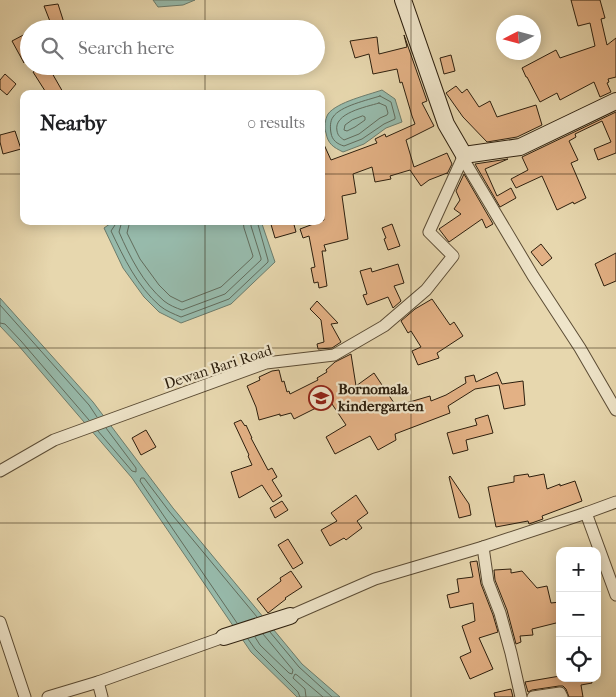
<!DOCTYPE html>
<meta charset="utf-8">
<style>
:root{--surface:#fff;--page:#f2f2f2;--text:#202124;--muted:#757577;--line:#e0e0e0}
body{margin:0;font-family:"IM FELL French Canon",serif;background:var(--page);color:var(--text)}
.controls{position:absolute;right:15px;bottom:15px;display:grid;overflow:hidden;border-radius:10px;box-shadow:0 2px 12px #0003}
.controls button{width:45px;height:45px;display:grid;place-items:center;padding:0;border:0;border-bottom:1px solid var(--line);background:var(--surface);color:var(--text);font:25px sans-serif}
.compass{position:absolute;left:496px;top:15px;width:45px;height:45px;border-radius:50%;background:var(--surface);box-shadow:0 2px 12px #0003;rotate:264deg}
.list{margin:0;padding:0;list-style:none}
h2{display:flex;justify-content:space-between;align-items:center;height:65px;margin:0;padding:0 20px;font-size:21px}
h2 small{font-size:16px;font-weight:400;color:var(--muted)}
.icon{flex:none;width:28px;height:28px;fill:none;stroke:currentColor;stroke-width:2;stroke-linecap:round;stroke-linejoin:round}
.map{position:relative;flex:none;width:616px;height:697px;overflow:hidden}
.search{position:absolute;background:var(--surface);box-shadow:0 2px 12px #0003;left:20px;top:20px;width:305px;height:55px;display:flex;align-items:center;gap:12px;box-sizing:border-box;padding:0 18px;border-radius:28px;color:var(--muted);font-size:19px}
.panel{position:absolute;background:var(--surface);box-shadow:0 2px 12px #0003;left:20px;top:90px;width:305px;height:135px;border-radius:10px}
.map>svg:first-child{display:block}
</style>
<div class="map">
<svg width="616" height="697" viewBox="0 0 616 697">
<rect width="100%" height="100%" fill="#e7d7ae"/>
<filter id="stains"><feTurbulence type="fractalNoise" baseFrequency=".004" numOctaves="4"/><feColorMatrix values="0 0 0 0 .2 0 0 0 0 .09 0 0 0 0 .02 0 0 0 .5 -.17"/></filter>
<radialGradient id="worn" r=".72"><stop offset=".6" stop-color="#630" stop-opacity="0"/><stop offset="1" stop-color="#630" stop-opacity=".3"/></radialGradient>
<g fill="#97baab" stroke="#6c7c6c">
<polygon points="153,0 195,0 183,5 158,7"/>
<path d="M382,90L395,99L402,122L386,128L364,144L343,152C333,147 328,144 326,133C324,128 325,119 328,114C337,102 368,95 382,90Z"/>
<polygon points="114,221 261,221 275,262 231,304 181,323 159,312 144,297 123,268 104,228"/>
<polygon points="0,298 93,402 173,508 302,664 340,697 297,697 251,652 132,478 18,345 0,326"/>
</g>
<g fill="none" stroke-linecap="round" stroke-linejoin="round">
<g stroke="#626c5c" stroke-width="1">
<path d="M380,96L391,102L395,117V119L384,124L362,139L344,146C337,144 332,140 331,133C330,128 330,121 333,117C340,106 368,100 380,96Z"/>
<path d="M379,103L386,106L388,113L387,115L380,118L359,134L344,140C340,137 338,136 337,131C333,113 366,107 379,103Z"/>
<polygon points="363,116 365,117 365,120 355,127 347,131 344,130 345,125 352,120"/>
<path d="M116,221L115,225L111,231C124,258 137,286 160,306C166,311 174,314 181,317L229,299L268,262V260L257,221"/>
<path d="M122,221L119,232C130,257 143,283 164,301C169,305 176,308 182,310L225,294L261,260V258L251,226V221"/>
<polyline points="130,221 127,233 140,259 159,285 170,296 182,302 221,287 252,258 253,256 244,228 243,221"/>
<polyline points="0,305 89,405 97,417"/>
<polyline points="0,323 5,324 21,341 89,420"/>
<polyline points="98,431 132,471 136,472 136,468 106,428"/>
<polyline points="237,623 140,481 141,478 144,478 169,511 257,617"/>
<polyline points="270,632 299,667 332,697"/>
<polyline points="255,637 260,645 289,673 292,674 293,670 263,634"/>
<polyline points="248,639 255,649 298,692 300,697"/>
<polyline points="306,697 305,689 293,678 295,674 297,675 323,697"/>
</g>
</g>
<g fill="#e3b185" stroke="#2c1e0d">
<polygon points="571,0 600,0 605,18 601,19 607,45 616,38 616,77 608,79 609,82 607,83 611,92 600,97 594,82 560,100 557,93 540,102 527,77 526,77 522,68 556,50 560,58 595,46 590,23 578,26"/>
<polygon points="58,4 66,29 53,29 44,6"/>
<polygon points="29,32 29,64 24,56 24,63 12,41"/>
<polygon points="404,35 427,101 422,103 434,126 406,140 414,167 447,153 452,164 447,174 447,173 429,180 421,186 410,170 390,176 391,179 375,182 372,167 353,174 356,193 342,196 348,239 324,245 326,251 322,251 327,286 319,288 318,282 314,283 311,268 315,267 309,236 303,238 300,229 324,220 321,194 321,138 331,160 377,143 375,139 385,134 386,137 415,124 412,116 402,82 400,83 397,69 373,74 369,54 355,58 350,41 377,37 379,54 407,47"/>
<polygon points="451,55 455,71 444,74 440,58"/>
<polygon points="43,66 48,66 64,94 47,94 33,72"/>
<polygon points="5,74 16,84 7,95 0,89 0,80"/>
<polygon points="456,86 462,93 467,89 479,107 490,101 497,117 536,105 542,125 517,137 487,142 463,117 446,93"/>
<polygon points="616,112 616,153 598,160 594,149 611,142 602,121 575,134 576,137 569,141 578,160 571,163 586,198 574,204 573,202 557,210 542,176 516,188 511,179 528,170 522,157"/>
<polygon points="15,131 21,149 3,154 0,142 0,135"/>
<polygon points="508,159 485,169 497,196 511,188 516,198 500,207 475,164"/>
<polygon points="464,174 493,224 486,228 482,219 449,242 439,229 461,214 454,209 460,200 456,191"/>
<polygon points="270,221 293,221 296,232 275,238"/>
<polygon points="392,224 400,246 388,250 384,239 386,238 382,228"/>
<polygon points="541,244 552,258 542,266 531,252"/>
<polygon points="616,253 616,281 604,286 595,264"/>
<polygon points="398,264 404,283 394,286 401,301 393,308 388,297 367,305 363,295 367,294 360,271 371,268 372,272"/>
<polygon points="432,299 450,325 454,322 463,336 437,353 439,358 418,365 412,351 421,347 411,331 408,333 401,321 415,309"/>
<polygon points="317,301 338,323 331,324 341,342 332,348 318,349 317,344 324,342 321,320 310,309"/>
<polygon points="351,354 356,386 374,373 396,406 430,396 431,401 446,395 466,383 465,377 474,375 476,382 497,372 502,384 523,381 525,405 504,409 499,385 475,389 448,406 450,413 395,434 396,440 378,450 370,436 335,454 326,437 346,425 330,401 294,419 291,413 280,416 280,414 259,420 256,407 247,386 260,380 259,377 272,371 279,370 282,382 284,381 287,392 289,391 290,394 318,380 317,378 327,372 326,370 335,362"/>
<polygon points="488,415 493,433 466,440 468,450 453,454 447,433 477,425 475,419"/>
<polygon points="241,420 245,426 246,425 252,438 251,438 268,470 272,468 277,477 272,480 282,496 273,502 262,485 239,498 231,472 252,465 248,456 249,455 234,423"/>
<polygon points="146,430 156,447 141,455 132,438"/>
<polygon points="528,474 529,477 544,474 547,489 560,484 560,486 575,481 582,501 542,516 543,519 529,524 528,521 496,527 488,487 514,482 514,476"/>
<polygon points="450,476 469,504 471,515 459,518 449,477"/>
<polygon points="356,495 368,513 357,521 362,528 346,540 344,538 330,546 321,530 337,521 331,513"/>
<polygon points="282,501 288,510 275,518 270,508"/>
<polygon points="288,539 303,563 293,569 278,545"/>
<polygon points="477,561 481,584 493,615 498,632 479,638 493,669 470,679 460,657 471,652 462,626 475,621 473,603 450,608 447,595 459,592 457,579 473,577 470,562"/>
<polygon points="511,569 511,573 522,571 537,588 547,586 551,603 560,602 560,622 532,629 533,635 520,636 521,642 516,644 507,610 495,580 494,570"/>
<polygon points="291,571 302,587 285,598 286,599 268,613 257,599 281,581 280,578"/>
<polygon points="560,676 560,678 591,678 592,683 581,685 583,697 569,697 566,689 563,686 559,686 532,690 528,692 525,682"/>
<polygon points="511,689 513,697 495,697 494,693"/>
</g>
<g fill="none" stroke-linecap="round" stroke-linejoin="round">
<defs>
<g id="street">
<polyline points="462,157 533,276 580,348 616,410"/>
<polyline points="0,471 54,440 266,363 334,355 384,326 426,290 453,256 429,232 464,155"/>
<polyline points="586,513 616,595"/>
<polyline points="483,547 488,582 500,613 511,653 521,697"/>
<polyline points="290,616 375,579 483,547 586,513 616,502"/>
<polyline points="0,622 25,697"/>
<polyline points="98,682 102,697"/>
<polyline points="48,697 98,682 224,637"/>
<polyline points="533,697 560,693 562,697"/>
</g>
<g id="secondary">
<polyline points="403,0 446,124 464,155 520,147 616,101"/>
<polyline points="224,637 290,616"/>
</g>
</defs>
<use href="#street" stroke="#5b4c35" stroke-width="13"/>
<use href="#secondary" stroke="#2c1e0d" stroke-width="18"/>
<use href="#street" stroke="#efe5ca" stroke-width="11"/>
<use href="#secondary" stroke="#efe5ca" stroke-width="16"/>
</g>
<path fill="none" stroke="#2c1e0d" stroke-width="1" stroke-opacity="0.55" d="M205,0V29M411,0V697M205,66V94M0,174H24M321,174H616M205,221V697M0,348H616M0,523H616"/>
<defs>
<symbol id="school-ring" viewBox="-11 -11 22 22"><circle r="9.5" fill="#efe5ca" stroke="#8f2418" stroke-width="1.5"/><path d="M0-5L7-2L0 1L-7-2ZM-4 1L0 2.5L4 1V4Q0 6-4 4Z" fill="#8f2418"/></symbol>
</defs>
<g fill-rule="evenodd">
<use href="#school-ring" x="307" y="384" width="28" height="28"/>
</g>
<g text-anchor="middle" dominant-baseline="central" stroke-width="4.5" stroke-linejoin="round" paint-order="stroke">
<g font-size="15" fill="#2c1e0d" stroke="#efe5ca">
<text transform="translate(218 367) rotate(-18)">Dewan Bari Road</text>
</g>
<g font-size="15" font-weight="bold" fill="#2c1e0d" stroke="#efe5ca" text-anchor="start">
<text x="338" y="389">Bornomala<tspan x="338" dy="17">kindergarten</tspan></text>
</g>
</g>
<rect width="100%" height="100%" filter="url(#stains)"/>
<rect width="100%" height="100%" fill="url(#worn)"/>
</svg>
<div class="controls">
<button>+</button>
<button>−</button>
<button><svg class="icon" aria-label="locate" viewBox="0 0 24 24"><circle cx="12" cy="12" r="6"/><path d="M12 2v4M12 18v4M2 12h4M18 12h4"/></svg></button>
</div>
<svg class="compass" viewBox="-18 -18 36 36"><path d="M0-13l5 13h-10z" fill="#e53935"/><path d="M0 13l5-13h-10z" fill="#757577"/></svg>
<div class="search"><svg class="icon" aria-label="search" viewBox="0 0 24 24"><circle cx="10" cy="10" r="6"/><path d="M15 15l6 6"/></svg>Search here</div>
<section class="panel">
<h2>Nearby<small>0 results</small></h2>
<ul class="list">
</ul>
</section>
</div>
